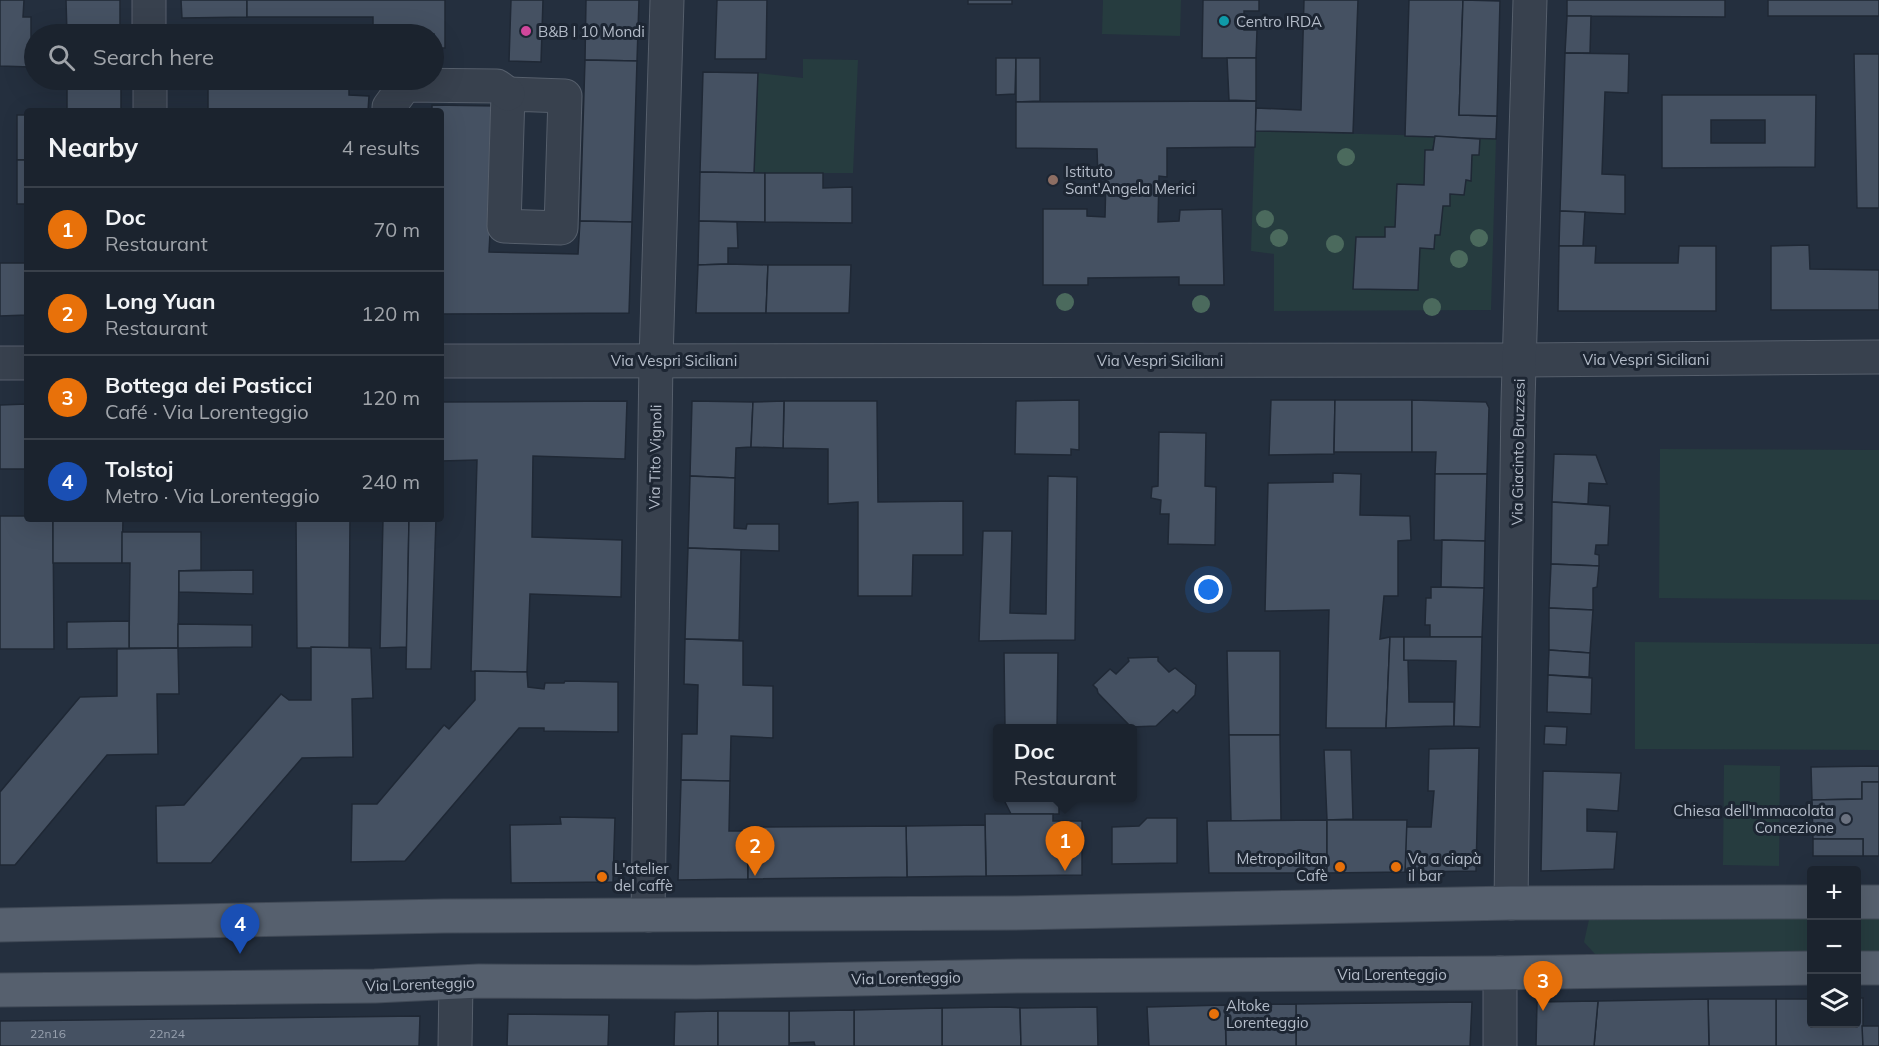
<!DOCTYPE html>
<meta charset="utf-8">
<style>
:root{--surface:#1b232e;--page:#282f3a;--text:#f1f3f6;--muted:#a0a4aa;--line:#39404a;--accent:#2563eb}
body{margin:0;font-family:Mulish,sans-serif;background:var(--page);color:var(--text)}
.controls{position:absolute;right:18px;bottom:18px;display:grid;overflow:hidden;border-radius:6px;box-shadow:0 6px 24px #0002}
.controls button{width:54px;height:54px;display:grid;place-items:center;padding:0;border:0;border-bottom:2px solid var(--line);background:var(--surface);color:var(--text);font:30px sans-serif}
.you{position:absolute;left:1209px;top:590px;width:21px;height:21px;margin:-15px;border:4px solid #fff;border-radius:50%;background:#1a73e8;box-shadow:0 0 0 9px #1a73e833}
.badge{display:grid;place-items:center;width:39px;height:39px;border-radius:50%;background:var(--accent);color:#fff;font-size:20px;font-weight:700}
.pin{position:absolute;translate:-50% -50px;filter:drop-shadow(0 2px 3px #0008)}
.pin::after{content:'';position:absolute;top:32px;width:21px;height:18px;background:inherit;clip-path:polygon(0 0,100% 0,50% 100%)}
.popup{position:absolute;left:993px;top:724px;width:144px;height:78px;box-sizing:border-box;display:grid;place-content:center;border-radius:6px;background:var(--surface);filter:drop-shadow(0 2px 4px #0005);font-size:20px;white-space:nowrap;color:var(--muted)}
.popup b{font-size:22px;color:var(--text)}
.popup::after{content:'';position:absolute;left:50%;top:100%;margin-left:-12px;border:12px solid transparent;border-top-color:var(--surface)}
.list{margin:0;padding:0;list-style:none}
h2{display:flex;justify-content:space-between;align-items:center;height:78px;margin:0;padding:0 24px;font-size:26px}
h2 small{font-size:20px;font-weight:400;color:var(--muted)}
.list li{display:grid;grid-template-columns:39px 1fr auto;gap:18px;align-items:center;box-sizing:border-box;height:84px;padding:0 24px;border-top:2px solid var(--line)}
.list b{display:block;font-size:22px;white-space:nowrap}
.list p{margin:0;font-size:20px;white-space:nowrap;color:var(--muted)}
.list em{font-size:20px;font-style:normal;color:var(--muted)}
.icon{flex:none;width:33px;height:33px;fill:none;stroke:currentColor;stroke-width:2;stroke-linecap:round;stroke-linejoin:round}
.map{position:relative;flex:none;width:1879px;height:1046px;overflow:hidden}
.search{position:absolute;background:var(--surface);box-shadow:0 6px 24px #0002;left:24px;top:24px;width:420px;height:66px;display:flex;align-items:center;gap:15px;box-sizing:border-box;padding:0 21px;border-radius:33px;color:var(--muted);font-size:22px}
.panel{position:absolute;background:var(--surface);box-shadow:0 6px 24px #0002;left:24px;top:108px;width:420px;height:414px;border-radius:6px}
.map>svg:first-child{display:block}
</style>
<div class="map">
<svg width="1879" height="1046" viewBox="0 0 1879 1046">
<rect width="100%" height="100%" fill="#242f3e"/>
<g fill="#263c3f">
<polygon points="1103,0 1181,0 1180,36 1102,34"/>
<polygon points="803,59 858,60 853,173 754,173 758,73 803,78"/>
<polygon points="1255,131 1435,136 1424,185 1395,227 1385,237 1356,237 1354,288 1420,248 1435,235 1440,235 1443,206 1450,206 1450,194 1464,194 1466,180 1471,180 1472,155 1479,155 1480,139 1496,139 1491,310 1274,311 1274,254 1251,251"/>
<polygon points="1660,449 1879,450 1879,600 1659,598"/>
<polygon points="1635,642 1879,644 1879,750 1635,749"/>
<polygon points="1724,765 1780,766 1779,866 1723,865"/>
<polygon points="1879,906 1879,951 1857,951 1856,907"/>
<polygon points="1811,908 1811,952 1595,954 1584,942 1590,915"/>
</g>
<g fill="#455162" stroke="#1f2835" stroke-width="1.5" fill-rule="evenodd">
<polygon points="0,0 24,0 23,17 31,17 31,67 0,66"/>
<polygon points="66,0 120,0 120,34 67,34"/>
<polygon points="181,0 247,0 247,17 182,18"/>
<polygon points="247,0 445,0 445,48 434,48 434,34 373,34 373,17 247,17"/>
<polygon points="511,0 543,0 541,62 509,61"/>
<polygon points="586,0 639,0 637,61 585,60"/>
<polygon points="717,0 767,0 766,59 715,59"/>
<rect x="968" y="0" width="44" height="4"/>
<polygon points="1203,0 1259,0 1259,11 1244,11 1244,30 1257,30 1256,58 1202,58"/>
<polygon points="1304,0 1358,0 1353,133 1255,131 1256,108 1301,110"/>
<polygon points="1409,0 1463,0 1459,115 1497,116 1496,139 1405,136"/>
<polygon points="1463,0 1500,1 1497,116 1459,115"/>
<polygon points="1567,0 1725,0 1725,17 1567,16"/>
<rect x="1768" y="0" width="111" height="16"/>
<polygon points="1567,16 1591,16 1590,53 1565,53"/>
<polygon points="1565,53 1629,54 1628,93 1605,92 1602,174 1625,175 1625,214 1560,211"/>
<polygon points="1854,54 1879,54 1879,208 1857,208"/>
<polygon points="996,58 1016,58 1015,94 996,95"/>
<polygon points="1016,58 1040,58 1040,101 1016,102"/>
<polygon points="1227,58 1256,58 1256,101 1229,100"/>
<polygon points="585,60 637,61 632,222 580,221"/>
<polygon points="703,72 758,73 754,173 700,172"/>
<rect x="67" y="80" width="54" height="31"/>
<polygon points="349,82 349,95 369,96 368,111 208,111 208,83"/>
<path d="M1662,95H1816L1815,167L1662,168ZM1711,120H1765V143H1711Z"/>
<polygon points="1256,101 1255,147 1167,148 1167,177 1159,176 1158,222 1179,221 1180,210 1222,209 1224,285 1179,285 1179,277 1088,278 1088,285 1043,285 1043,209 1087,209 1087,216 1105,217 1106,177 1098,178 1097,149 1016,148 1016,102"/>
<polygon points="432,105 497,106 489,252 578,254 580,221 632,222 629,313 441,314 441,111 432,111"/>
<rect x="17" y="115" width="10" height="45"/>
<polygon points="1435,136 1480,139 1479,155 1472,155 1471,181 1466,180 1464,195 1450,194 1450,206 1443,206 1440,235 1435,235 1434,249 1420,248 1418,290 1353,289 1356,237 1385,237 1385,227 1395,227 1397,184 1424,185 1425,150 1433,150"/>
<rect x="17" y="160" width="10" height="44"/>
<polygon points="700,172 765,173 765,222 699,221"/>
<polygon points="765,173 823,173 823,188 852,187 852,223 765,222"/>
<polygon points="1560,211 1585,212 1583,246 1559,246"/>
<polygon points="699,221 737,222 738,248 728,248 728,264 698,265"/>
<polygon points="1809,245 1810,269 1879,270 1879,310 1771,310 1771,246"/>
<polygon points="1559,246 1596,246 1595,263 1678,263 1679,246 1716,246 1716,311 1558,311"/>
<polygon points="0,263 27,263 27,315 0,316"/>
<polygon points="728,264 768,265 766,313 696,313 698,265"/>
<polygon points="768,265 851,265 849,313 766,313"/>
<polygon points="1079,400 1079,450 1071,449 1071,455 1015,454 1016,401"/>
<polygon points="1271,400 1335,400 1334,454 1269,455"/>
<polygon points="1335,400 1412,400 1412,452 1334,452"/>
<polygon points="1412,400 1486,402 1489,408 1487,474 1435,474 1436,452 1412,452"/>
<polygon points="627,401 625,459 533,456 532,537 622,540 621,597 530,594 527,672 471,671 477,460 441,461 441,402"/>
<polygon points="692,401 753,402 751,447 736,448 735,478 690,476"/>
<polygon points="784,401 877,401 878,502 963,501 963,555 913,555 912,596 858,596 858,502 828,504 828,449 783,448"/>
<polygon points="784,401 783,448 751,447 753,402"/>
<polygon points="27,404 27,469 0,469 0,405"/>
<polygon points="1159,432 1206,433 1205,486 1216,487 1215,545 1168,544 1169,514 1160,514 1161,500 1151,498 1152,487 1158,486"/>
<polygon points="1554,454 1596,455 1607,484 1589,483 1588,504 1552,502"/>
<polygon points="1333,473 1361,474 1360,515 1410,516 1411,540 1398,541 1398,596 1384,596 1380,639 1390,637 1386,728 1326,728 1329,610 1265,611 1268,483 1333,482"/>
<polygon points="1435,474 1487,474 1485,541 1434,540"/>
<polygon points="690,476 735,478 734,528 746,529 747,524 779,524 779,551 688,548"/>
<polygon points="1048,476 1077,477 1075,640 979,641 983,531 1012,531 1010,613 1046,614"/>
<polygon points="1552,502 1610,506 1608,545 1596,545 1595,554 1599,555 1599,566 1551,564"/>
<polygon points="0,516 27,516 27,519 53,519 54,649 0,649"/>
<polygon points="53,519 123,519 122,563 53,563"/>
<polygon points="296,519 350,519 349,648 297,648"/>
<polygon points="383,519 409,519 407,647 380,648"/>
<polygon points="409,519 436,519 431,669 406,669"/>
<polygon points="122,532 201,532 201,570 179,571 178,648 129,648 130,563 122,563"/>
<polygon points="1442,540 1485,541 1484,588 1441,587"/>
<polygon points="688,548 741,550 739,640 685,639"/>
<polygon points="1551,564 1599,566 1597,587 1593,588 1593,610 1549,608"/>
<polygon points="253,570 253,594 179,592 179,571"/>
<polygon points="1431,587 1484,588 1482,637 1430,637 1430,625 1425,625 1426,598 1431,598"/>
<polygon points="1549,608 1593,610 1590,653 1549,650"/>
<polygon points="129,621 129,648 67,649 67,622"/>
<polygon points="178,624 252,625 252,647 178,648"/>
<polygon points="1390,637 1404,637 1404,660 1408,660 1409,702 1454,702 1454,726 1386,728"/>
<polygon points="1404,637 1482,637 1480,727 1454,726 1456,661 1404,660"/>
<polygon points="685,639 743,641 743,685 773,686 773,738 731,736 730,781 681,780 682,734 697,734 698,685 684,684"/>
<polygon points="311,647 371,648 373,698 352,699 353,757 302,758 211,863 157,863 156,806 184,805 281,694 289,700 311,700"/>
<polygon points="178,648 179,694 157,694 158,754 107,755 15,865 0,865 0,792 80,697 117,696 117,649"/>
<polygon points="1549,650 1590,653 1589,677 1548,675"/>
<polygon points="1227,651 1280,651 1280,735 1229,735"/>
<polygon points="1004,653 1058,653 1057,728 1005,728"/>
<polygon points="1158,657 1158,661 1169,672 1175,668 1196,685 1195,695 1177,713 1173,710 1156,726 1131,727 1098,693 1097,689 1093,685 1110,669 1116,674 1129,661 1128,658"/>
<polygon points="475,671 527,672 528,687 544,689 545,683 564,683 565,681 618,682 618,732 544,731 544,728 519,728 405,861 351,862 352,804 377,804 444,725 449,729 475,700"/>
<polygon points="1548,675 1592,678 1591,714 1547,712"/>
<polygon points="1545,726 1567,727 1566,745 1544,744"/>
<polygon points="1229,735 1280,735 1281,820 1231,821"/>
<polygon points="1479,748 1476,871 1405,872 1406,827 1431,827 1434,791 1428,791 1429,749"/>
<polygon points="1324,750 1351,750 1353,819 1327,820"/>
<polygon points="1879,766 1879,782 1862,782 1862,799 1812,800 1811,767"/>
<polygon points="1543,771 1621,773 1618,811 1587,809 1587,831 1617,832 1614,869 1541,871"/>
<polygon points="681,780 730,781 729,831 748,831 748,879 678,880"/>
<polygon points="1862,782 1879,782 1879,856 1863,856 1863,839 1813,839 1812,800 1862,799"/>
<polygon points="1005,798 1059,798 1059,814 1011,814 1005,802"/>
<polygon points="985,814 1053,814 1053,821 1082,821 1082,875 986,876"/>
<polygon points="560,817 615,818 613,882 511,883 510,825 561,824"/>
<polygon points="1147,818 1177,818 1177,863 1112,864 1112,827 1139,826"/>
<polygon points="1327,820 1327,873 1209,873 1207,821"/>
<polygon points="1327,820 1407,820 1405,872 1327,873"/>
<polygon points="985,825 986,876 907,877 906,826"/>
<polygon points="906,826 907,877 748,879 748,827"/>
<rect x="1813" y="839" width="50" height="17"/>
<polygon points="1856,998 1863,998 1863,1046 1776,1046 1776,999 1812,999 1812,1024 1856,1024"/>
<polygon points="1708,999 1776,999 1776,1046 1709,1046"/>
<polygon points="1708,999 1709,1046 1594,1046 1598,1001"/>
<polygon points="1598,1001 1594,1046 1536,1046 1537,1002"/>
<polygon points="1472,1002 1470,1046 1296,1046 1296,1004"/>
<polygon points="1296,1004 1296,1046 1226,1046 1225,1005"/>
<polygon points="1225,1005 1226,1046 1149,1046 1147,1007"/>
<polygon points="1007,1007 1020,1008 1021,1046 942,1046 942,1008"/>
<polygon points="1097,1007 1098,1046 1021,1046 1020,1008"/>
<polygon points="942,1008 942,1046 854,1046 854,1010"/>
<polygon points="854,1010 854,1046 815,1046 814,1042 789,1043 789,1011"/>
<polygon points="718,1011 718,1046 674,1046 675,1012"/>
<rect x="718" y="1011" width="71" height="35"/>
<polygon points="508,1014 609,1015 608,1046 507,1046"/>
<polygon points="420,1016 419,1046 0,1046 0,1021"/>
<polygon points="1862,1026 1879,1026 1879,1046 1863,1046"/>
</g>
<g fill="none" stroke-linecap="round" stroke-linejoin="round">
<defs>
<g id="minor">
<polyline points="149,0 149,34"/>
<polyline points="150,80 150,111"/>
<polygon points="508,94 565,96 561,228 504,226"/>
<polyline points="389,111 389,107 405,85 497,86 508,94"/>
<polyline points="441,361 1519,360 1879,357"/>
<polyline points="0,363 27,363"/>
<polyline points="1511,903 1518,401 1530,0"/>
<polyline points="648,915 656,360 667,0"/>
<polyline points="1500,973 1500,1046"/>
<polyline points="455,1046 456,983"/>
</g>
<g id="major">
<polyline points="1856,902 1879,902"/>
<polyline points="0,925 444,916 1016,913 1511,903 1812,902"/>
<polyline points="1856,968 1879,968"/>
<polyline points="0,990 375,986 479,981 696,982 1020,976 1500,973 1812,968"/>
</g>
</defs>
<use href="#minor" stroke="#565f6c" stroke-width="35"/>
<use href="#major" stroke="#414a57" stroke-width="35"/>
<use href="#minor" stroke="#38414e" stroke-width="33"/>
<use href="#major" stroke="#56606e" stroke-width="33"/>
</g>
<g fill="#4b6a5d">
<circle cx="1346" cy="157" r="9"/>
<circle cx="1265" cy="219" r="9"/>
<circle cx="1279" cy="238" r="9"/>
<circle cx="1479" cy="238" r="9"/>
<circle cx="1335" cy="244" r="9"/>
<circle cx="1459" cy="259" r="9"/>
<circle cx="1065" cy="302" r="9"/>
<circle cx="1201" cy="304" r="9"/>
<circle cx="1432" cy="307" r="9"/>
</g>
<circle fill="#0f9aa8" stroke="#1d2633" stroke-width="2" cx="1224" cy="21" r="6"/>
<circle fill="#d1479c" stroke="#1d2633" stroke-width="2" cx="526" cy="31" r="6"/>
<circle fill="#8d6e63" stroke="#1d2633" stroke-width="2" cx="1053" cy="180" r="6"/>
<circle fill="#6b7280" stroke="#1d2633" stroke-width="2" cx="1846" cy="819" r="6"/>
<g fill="#e8710a" stroke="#1d2633" stroke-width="2">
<circle cx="1340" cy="867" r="6"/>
<circle cx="1396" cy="867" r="6"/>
<circle cx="602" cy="877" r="6"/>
<circle cx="1214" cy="1014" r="6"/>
</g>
<g text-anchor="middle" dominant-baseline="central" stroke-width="6" stroke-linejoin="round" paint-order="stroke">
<g font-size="12" fill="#98a1af">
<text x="48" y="1033">22n16</text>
<text x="167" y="1033">22n24</text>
</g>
<g font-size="15" fill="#b4bcc9" stroke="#1d2633" text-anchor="start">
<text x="1236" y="21">Centro IRDA</text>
<text x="538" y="31">B&amp;B I 10 Mondi</text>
<text x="1065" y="171">Istituto<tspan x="1065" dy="17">Sant'Angela Merici</tspan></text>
<text x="1834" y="810" text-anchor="end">Chiesa dell'Immacolata<tspan x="1834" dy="17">Concezione</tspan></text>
<text x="1328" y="858" text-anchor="end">Metropoilitan<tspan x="1328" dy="17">Cafè</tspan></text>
<text x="1408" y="858">Va a ciapà<tspan x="1408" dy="17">il bar</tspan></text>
<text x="614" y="868">L'atelier<tspan x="614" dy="17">del caffè</tspan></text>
<text x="1226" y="1005">Altoke<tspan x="1226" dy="17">Lorenteggio</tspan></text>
</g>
<g font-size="15" fill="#b4bcc9" stroke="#1d2633">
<text x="1646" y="359">Via Vespri Siciliani</text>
<text x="674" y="360">Via Vespri Siciliani</text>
<text x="1160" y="360">Via Vespri Siciliani</text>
<text transform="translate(1518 452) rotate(-89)">Via Giacinto Bruzzesi</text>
<text transform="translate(655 457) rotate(-89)">Via Tito Vignoli</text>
<text x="1392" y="974">Via Lorenteggio</text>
<text transform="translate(906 978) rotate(-1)">Via Lorenteggio</text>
<text transform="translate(420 984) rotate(-2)">Via Lorenteggio</text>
</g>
</g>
</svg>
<div class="controls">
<button>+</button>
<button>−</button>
<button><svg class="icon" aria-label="layers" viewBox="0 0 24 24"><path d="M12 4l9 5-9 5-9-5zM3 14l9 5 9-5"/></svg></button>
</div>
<div class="you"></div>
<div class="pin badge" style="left:1065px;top:871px;background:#e8710a">1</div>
<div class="popup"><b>Doc</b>Restaurant</div>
<div class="pin badge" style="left:755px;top:876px;background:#e8710a">2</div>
<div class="pin badge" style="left:1543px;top:1011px;background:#e8710a">3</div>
<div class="pin badge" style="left:240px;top:954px;background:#1a4fb4">4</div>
<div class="search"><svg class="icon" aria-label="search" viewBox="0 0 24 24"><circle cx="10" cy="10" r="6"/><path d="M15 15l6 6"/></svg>Search here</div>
<section class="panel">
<h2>Nearby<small>4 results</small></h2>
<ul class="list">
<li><span class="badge" style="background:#e8710a">1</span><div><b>Doc</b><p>Restaurant</p></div><em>70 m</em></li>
<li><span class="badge" style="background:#e8710a">2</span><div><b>Long Yuan</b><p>Restaurant</p></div><em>120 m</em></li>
<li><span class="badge" style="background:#e8710a">3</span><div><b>Bottega dei Pasticci</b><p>Café · Via Lorenteggio</p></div><em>120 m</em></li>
<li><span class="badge" style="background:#1a4fb4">4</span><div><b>Tolstoj</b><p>Metro · Via Lorenteggio</p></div><em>240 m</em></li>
</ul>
</section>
</div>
